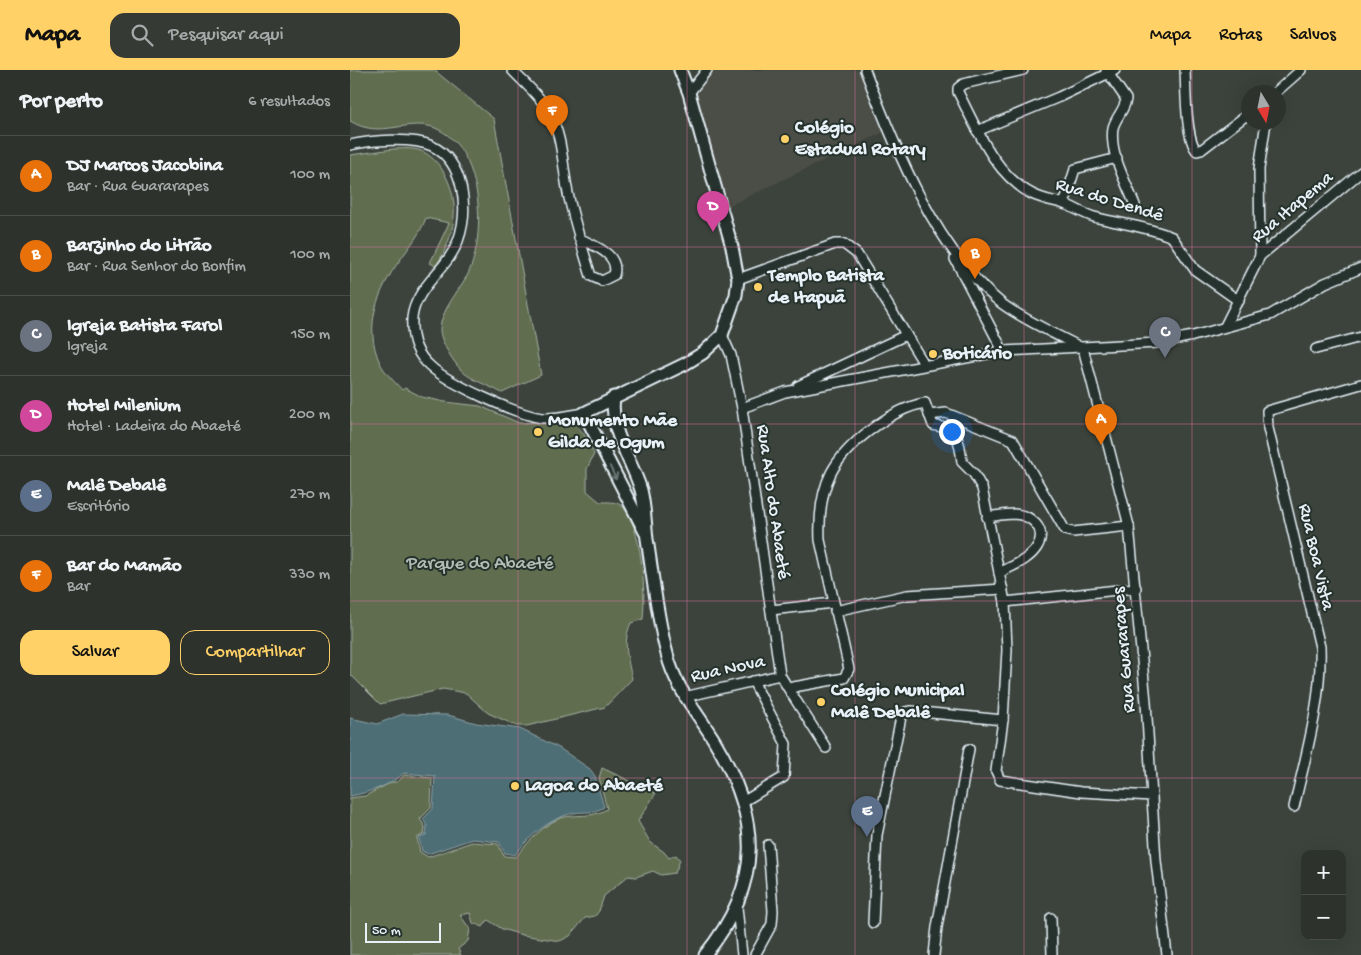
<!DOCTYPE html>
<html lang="pt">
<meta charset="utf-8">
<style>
:root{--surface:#2d322d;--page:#353a35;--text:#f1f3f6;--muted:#a7aaaa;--line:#484d49;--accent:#ffd166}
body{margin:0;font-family:"Gochi Hand",sans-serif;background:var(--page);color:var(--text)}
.controls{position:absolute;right:15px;bottom:15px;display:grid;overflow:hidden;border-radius:10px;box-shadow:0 5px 20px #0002}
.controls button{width:45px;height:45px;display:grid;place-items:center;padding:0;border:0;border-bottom:1px solid var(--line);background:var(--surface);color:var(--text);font:25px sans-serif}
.compass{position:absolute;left:891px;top:15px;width:45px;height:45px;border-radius:50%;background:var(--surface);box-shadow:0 5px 20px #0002;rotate:170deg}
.scale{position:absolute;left:15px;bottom:12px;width:76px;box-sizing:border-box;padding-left:5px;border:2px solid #e8f1f8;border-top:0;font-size:14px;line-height:18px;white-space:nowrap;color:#e8f1f8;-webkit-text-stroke:4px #26332d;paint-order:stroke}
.you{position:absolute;left:601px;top:361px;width:18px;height:18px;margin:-12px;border:4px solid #fff;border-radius:50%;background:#1a73e8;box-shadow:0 0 0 8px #1a73e833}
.badge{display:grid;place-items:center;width:32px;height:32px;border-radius:50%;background:var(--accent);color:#fff;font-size:16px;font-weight:700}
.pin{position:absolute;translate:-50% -41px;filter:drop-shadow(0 1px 2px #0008)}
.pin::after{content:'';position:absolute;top:26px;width:18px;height:15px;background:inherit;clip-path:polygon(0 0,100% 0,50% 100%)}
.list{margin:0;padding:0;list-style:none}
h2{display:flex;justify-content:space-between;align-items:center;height:65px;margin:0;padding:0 20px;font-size:21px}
h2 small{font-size:16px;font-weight:400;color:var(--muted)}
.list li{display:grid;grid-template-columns:32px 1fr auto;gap:15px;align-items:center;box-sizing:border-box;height:80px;padding:0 20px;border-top:1px solid var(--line)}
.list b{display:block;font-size:19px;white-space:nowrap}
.list p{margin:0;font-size:16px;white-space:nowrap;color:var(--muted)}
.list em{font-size:16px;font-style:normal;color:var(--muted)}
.actions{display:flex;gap:10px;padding:15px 20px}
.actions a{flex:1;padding:11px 0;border:1px solid var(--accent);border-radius:15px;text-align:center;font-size:18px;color:var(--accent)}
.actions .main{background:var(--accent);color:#111}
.icon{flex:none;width:28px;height:28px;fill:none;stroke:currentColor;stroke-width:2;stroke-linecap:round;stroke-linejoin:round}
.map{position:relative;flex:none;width:1011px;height:885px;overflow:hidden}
header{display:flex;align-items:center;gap:30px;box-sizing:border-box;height:70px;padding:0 25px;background:var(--accent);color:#111}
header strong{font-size:24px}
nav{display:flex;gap:28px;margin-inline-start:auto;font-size:18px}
.search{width:350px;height:45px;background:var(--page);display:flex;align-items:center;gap:12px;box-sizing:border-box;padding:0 18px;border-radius:15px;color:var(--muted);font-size:19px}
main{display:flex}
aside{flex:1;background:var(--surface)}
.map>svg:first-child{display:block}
</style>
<header>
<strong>Mapa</strong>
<div class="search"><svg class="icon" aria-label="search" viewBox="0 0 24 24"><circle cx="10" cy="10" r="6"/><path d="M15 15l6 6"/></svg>Pesquisar aqui</div>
<nav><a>Mapa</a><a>Rotas</a><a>Salvos</a></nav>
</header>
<main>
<aside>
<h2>Por perto<small>6 resultados</small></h2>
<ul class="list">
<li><span class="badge" style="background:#e8710a">A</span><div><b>DJ Marcos Jacobina</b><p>Bar · Rua Guararapes</p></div><em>100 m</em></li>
<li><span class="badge" style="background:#e8710a">B</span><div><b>Barzinho do Litrão</b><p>Bar · Rua Senhor do Bonfim</p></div><em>100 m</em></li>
<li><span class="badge" style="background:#6b7280">C</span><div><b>Igreja Batista Farol</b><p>Igreja</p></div><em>150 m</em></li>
<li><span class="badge" style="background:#d1479c">D</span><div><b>Hotel Milenium</b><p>Hotel · Ladeira do Abaeté</p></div><em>200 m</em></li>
<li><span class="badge" style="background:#5c6f8a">E</span><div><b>Malê Debalê</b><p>Escritório</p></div><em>270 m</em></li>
<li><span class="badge" style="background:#e8710a">F</span><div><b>Bar do Mamão</b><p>Bar</p></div><em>330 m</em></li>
</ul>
<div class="actions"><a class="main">Salvar</a><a>Compartilhar</a></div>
</aside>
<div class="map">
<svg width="1011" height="885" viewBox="0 0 1011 885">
<rect width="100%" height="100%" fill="#3c433c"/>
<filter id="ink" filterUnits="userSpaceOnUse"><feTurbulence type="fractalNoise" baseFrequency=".02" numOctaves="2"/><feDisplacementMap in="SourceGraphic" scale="10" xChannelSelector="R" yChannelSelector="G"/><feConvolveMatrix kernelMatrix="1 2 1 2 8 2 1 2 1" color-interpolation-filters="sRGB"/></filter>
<g filter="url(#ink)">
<polygon fill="#4c4e46" points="357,0 515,0 538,60 372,139 339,23"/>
<g fill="#616e50" stroke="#a4b0a4">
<path d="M0,0H84L144,49L191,305L152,323C140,316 121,310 112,301C104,293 91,273 90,261C89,243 110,219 118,204C137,164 133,77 85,58C62,49 37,64 14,57C9,56 4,53 0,51Z"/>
<path d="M43,79C50,79 57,78 63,79C76,80 87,91 93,101C112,133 105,166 86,196L80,193L99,153L76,148C70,164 60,176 50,190C28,220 13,256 30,293C35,303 45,312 52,320L55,318L72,327L95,332L130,336L169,353L219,351C232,356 238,372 244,384L237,399V421L250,432C257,432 266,431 272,436C292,455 296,523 293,549L281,553C272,572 278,589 282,609L255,637L177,656H167L138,643L116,623L93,619L30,634L0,604V85Z"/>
<path d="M252,698L306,723L288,751L300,772L314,782L319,788L326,785L330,790L325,803L311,805L303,801L286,807L278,806L254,826L249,841L245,846L235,848L220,866L210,871L172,865L152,859L138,850L133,857L123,853L120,843L110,845L120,859L118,871L108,879L111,885H0V728L15,726L42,712H48L54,705L82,708L81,738L70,749L75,757L74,764L67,768L70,782L78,787L122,772L148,774L154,786L166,787C176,774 195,753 211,748C229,743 240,749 257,739L249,708Z"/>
</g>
<path fill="#4e6e75" stroke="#8ca2a9" d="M53,644L98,645L126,653L170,659L209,678L240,699L245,706L254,737C243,744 236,741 224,743C200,748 179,766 165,785L155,783L149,772L122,769L78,784L72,781L69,768L76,765L77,756L73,749L83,739L85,706L54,703C41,715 18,723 0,726V648L27,654Z"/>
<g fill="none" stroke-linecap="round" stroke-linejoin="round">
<defs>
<g id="minor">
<path d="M162,0C174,13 189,25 198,40C214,68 212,98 219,128C225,154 233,180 241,206L252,211L264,205C270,184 244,176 229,168"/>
<path d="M515,0C544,76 586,181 651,233C675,251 704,263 730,277"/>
<path d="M673,0L613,14L608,18V22C627,59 645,106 684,125C695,130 706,131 717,135C727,139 737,146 748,148C772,154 800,157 822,167L845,200L889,231"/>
<path d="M756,0L776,29C775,40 765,48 763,58C759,83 776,112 785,135"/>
<path d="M835,0C836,17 835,69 847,81L851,80L898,44"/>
<polyline points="926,22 951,0"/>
<polyline points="339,23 357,0"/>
<polyline points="627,61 709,27 765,0"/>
<path d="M0,75C21,70 63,67 82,76C115,92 119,141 108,171C98,199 65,217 62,248C61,266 66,284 80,296C99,314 166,344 192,348C205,349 221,345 234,343"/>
<polyline points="714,134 725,99 767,88"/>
<polyline points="910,186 909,99 916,52"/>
<polyline points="605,189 653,281"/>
<polyline points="388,209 485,174 494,174 507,184 574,294"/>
<polyline points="875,256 910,186 1011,102"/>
<path d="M372,265L381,285L392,338L430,605L438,618L494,608L499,599L470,470C469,448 471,423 481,403C496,374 543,338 575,333L583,355C609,360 609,368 612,392L624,404L632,418L655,532L657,580L653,650L646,701L650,710L731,722L802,726"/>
<polyline points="733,278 779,456 796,632 806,791 817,885"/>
<polyline points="966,279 1011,267"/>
<polyline points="448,316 556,265"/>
<polyline points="392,338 435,322 653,281 808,273 843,266 920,245 975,213 1011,198"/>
<polyline points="579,345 596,343 663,370 715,460 723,462 779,456"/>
<path d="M637,447C645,446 655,444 664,444C681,445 698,459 687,477C679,490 662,496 649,503"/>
<polyline points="655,532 786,518"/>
<polyline points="421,540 483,533"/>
<polyline points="485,541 557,525 653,519"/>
<polyline points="438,618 476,678"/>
<polyline points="334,627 430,605"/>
<polyline points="394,731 434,707 436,674 403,611"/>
<path d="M944,737C956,684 972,631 970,577L918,358L917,341L1011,314"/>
<polyline points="387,837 392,885"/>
<polyline points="701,848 702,885"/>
<polyline points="523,853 527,765 551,647 556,642 561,641 653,650"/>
<polyline points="405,885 422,854 423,841 418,775"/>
<polyline points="584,885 587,857 619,679"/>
</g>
<g id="tertiary">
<path d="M264,327C259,363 281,387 291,420C295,436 295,452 297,469C303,507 307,547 317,584C325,617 346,641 364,670C411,748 414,812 355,885"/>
<polyline points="295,462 234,343 335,294 353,283 372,265 386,225 388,209 382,177 339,23 330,0"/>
</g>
</defs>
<use href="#minor" stroke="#e8f1f8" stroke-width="12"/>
<use href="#tertiary" stroke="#e8f1f8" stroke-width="15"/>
<use href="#minor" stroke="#26332d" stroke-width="9"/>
<use href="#tertiary" stroke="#26332d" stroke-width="11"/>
</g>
<defs><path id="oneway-shaft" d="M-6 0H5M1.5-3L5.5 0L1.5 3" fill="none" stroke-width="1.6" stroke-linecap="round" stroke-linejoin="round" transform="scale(1.25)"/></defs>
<use stroke="#6a7674" href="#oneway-shaft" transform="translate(263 403) rotate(65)"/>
</g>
<path fill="none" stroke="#d16f9a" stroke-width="1" stroke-opacity="0.55" d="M168,0V885M337,0V885M505,0V885M674,0V885M842,0V885M0,177H1011M0,354H1011M0,531H1011M0,708H1011"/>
<g fill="#ffd166" stroke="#26332d" stroke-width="2">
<circle cx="435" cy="69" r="5"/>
<circle cx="408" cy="217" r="5"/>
<circle cx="583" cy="284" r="5"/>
<circle cx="188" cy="362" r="5"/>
<circle cx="471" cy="632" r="5"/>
<circle cx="165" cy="716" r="5"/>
</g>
<g text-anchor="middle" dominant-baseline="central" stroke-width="4" stroke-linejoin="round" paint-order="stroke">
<g font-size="19" font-weight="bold" fill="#e8f1f8" stroke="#26332d" text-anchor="start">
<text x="445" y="58">Colégio<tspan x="445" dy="22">Estadual Rotary</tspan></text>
<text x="418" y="206">Templo Batista<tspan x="418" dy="22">de Itapuã</tspan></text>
<text x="593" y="284">Boticário</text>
<text x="198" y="351">Monumento Mãe<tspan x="198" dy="22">Gilda de Ogum</tspan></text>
<text x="481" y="621">Colégio Municipal<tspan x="481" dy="22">Malê Debalê</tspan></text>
<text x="175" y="716">Lagoa do Abaeté</text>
</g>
<g font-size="19" fill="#e8f1f8" stroke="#26332d">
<text transform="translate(759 131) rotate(17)">Rua do Dendê</text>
<text transform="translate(943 138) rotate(-40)">Rua Itapema</text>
<text transform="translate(422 432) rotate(82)">Rua Alto do Abaeté</text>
<text transform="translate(965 487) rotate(77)">Rua Boa Vista</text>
<text transform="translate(775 580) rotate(-95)">Rua Guararapes</text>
<text transform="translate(378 600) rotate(-12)">Rua Nova</text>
</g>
<g font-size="19" fill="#b2bdb5" stroke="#26332d">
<text x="130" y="494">Parque do Abaeté</text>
</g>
</g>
</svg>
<div class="controls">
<button>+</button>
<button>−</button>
</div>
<svg class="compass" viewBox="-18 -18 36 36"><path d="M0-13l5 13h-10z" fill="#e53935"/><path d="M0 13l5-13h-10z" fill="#a7aaaa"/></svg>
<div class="scale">50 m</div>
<div class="you"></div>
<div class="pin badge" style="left:751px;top:375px;background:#e8710a">A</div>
<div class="pin badge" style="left:625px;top:209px;background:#e8710a">B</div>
<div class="pin badge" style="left:815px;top:288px;background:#6b7280">C</div>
<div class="pin badge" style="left:363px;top:162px;background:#d1479c">D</div>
<div class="pin badge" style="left:517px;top:767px;background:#5c6f8a">E</div>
<div class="pin badge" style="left:202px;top:66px;background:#e8710a">F</div>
</div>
</main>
